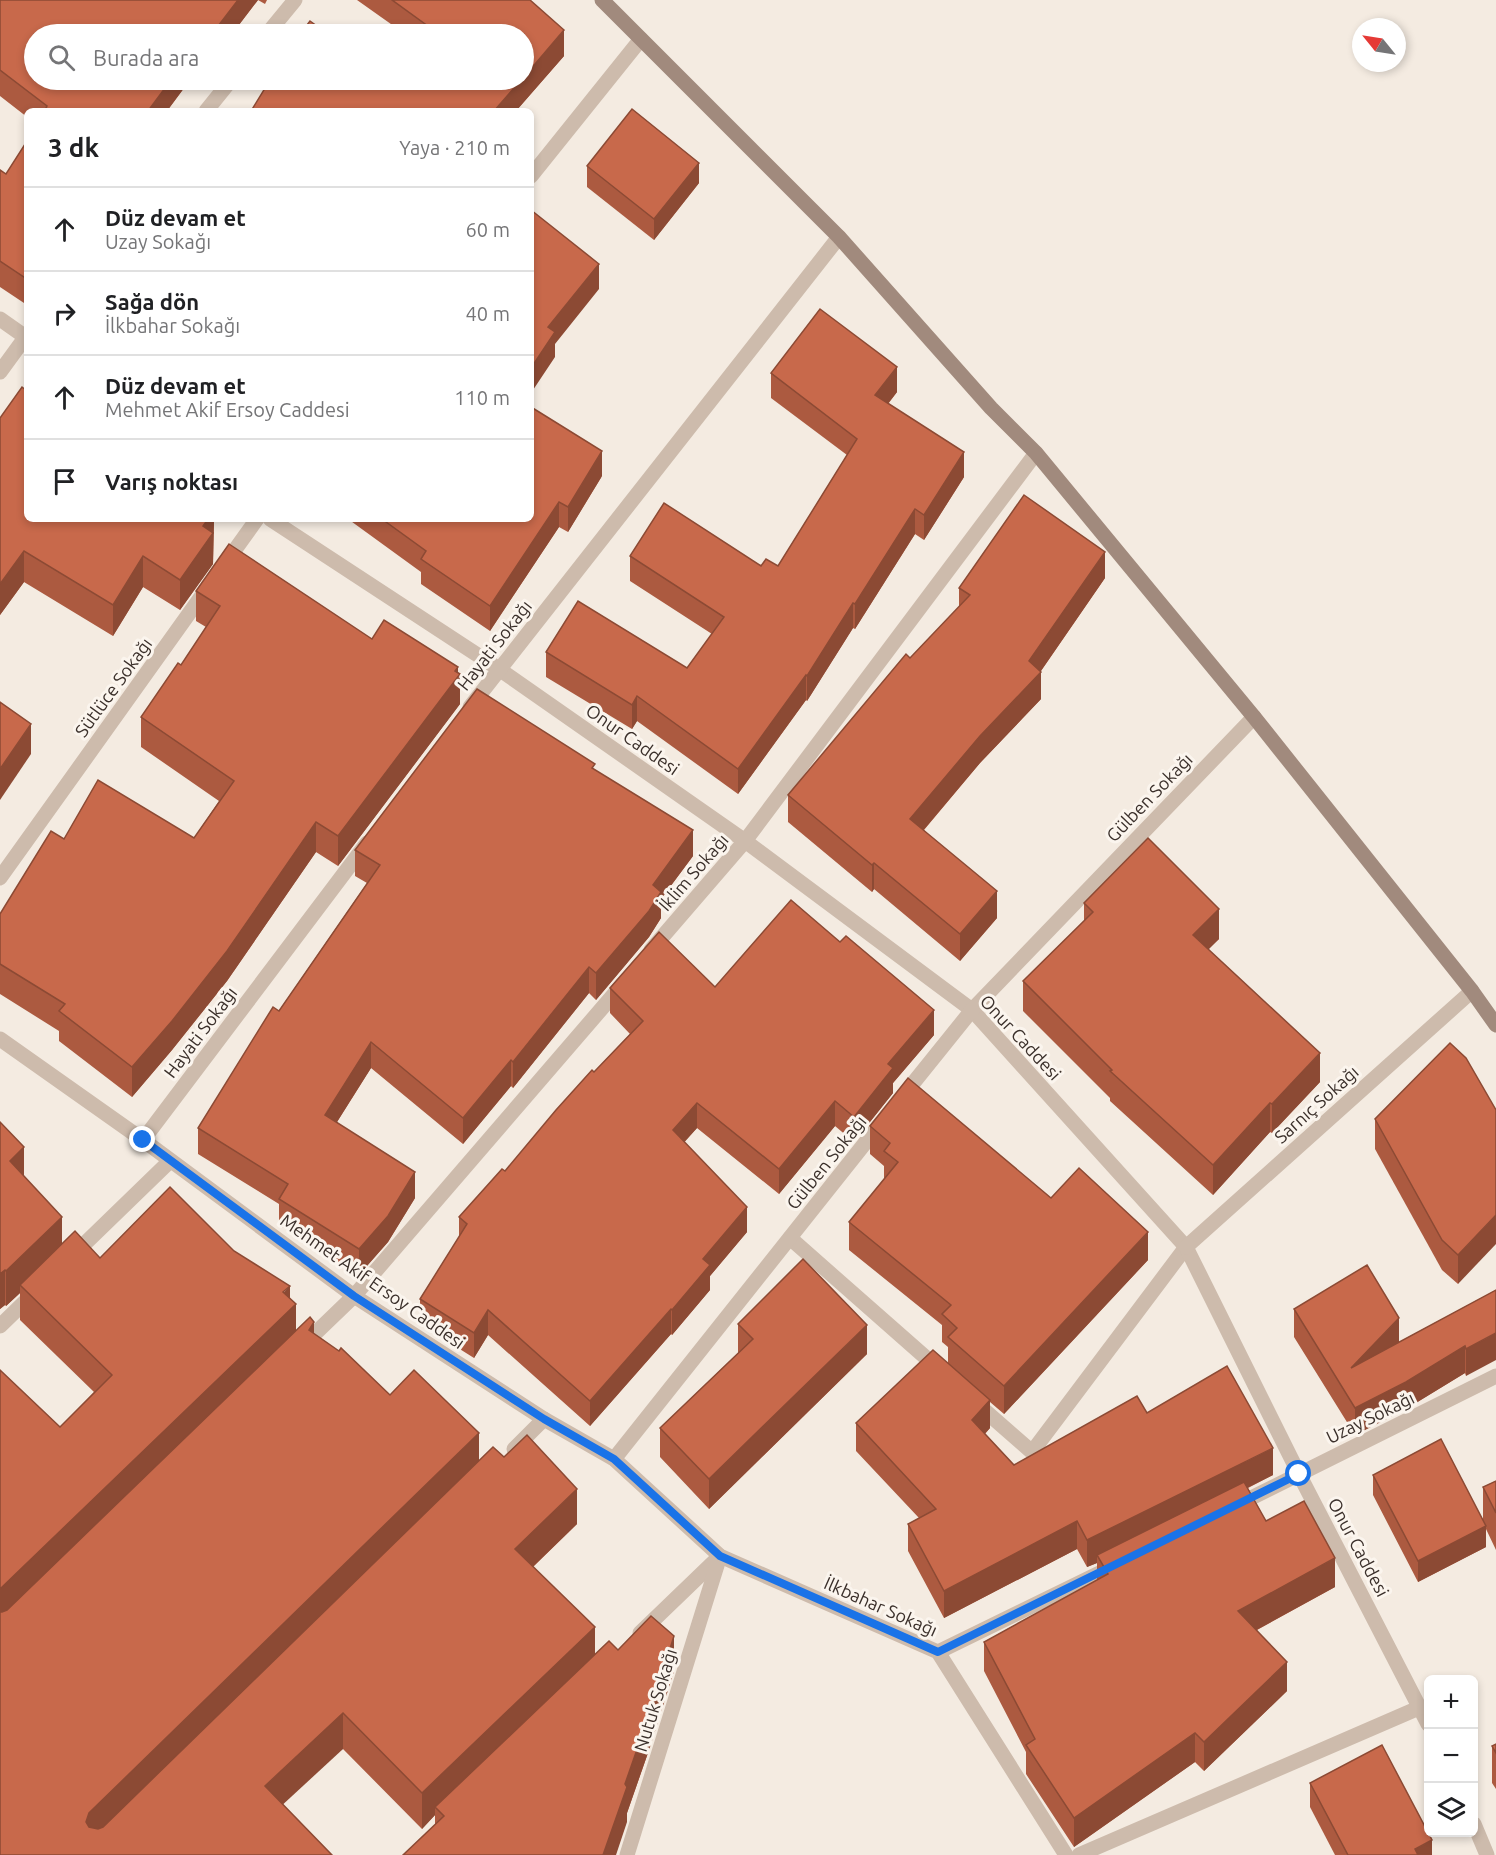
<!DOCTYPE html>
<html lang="tr">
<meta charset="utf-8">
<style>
:root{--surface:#fff;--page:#f6f6f6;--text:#202124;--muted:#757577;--line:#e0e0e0}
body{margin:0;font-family:Ubuntu,sans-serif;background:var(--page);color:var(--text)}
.controls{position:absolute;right:18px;bottom:18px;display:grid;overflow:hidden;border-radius:9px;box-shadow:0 3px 9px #0003}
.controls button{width:54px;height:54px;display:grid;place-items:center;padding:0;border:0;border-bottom:2px solid var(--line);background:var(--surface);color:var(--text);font:30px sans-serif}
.compass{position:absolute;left:1352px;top:18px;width:54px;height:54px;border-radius:50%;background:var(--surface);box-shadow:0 3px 9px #0003;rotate:300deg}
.stop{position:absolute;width:18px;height:18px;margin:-14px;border:4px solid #1a73e8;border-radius:50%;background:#fff}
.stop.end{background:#1a73e8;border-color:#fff;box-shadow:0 2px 6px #0008}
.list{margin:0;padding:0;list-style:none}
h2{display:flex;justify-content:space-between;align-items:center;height:78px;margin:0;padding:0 24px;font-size:26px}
h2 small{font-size:20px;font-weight:400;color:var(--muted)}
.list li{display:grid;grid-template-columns:39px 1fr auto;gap:18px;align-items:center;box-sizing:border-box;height:84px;padding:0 24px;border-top:2px solid var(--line)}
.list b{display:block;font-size:22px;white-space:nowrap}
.list p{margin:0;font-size:20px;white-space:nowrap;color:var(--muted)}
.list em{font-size:20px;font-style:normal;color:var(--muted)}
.icon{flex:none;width:33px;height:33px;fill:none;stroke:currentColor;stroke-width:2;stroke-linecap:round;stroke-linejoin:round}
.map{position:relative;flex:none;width:1496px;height:1855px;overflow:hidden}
.search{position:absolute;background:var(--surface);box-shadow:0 3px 9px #0003;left:24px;top:24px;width:510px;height:66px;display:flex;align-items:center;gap:15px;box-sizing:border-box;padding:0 21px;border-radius:33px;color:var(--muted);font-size:22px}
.panel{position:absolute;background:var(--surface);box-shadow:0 3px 9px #0003;left:24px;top:108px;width:510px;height:414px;border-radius:9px}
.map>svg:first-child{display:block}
</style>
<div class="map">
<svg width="1496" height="1855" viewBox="0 0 1496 1855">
<rect width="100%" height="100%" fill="#f4ebe1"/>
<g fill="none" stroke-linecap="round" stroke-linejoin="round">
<g stroke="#cdbbac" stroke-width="15">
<polyline points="790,1238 941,1371"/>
<polyline points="976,1403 1032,1452 1186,1247"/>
</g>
<g stroke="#cdbbac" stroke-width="15">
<polyline points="267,34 295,0"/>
<polyline points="206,111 231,80"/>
<polyline points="531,176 641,39"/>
<polyline points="0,319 27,338"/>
<polyline points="0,372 27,335"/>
<polyline points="270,519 499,669 745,841 972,1010 1186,1247 1299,1474 1428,1724"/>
<polyline points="224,565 257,519"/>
<polyline points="470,707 839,237"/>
<polyline points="0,878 208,587"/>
<polyline points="651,950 745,841 1036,453"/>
<polyline points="0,1039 143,1140 354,1296 544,1419 614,1459 720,1556 938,1652 1066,1855"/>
<polyline points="902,1097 972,1010 1254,717"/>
<polyline points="143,1140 367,843"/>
<polyline points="1186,1247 1472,991"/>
<polyline points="71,1257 170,1161"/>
<polyline points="0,1326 34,1293"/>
<polyline points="300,1348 354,1296 622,985"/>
<polyline points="514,1449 544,1419"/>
<polyline points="614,1459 881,1123"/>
<polyline points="1237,1505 1496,1376"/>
<polyline points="640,1633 720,1556"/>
<polyline points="938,1652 1116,1565"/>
<polyline points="1474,1824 1487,1855"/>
<polyline points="627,1855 719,1559"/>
<polyline points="1079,1855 1421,1707"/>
</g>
<polyline stroke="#a18a7d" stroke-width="15" points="602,0 839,237 991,408 1036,453 1254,717 1472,991 1496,1025"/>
</g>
<g fill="#ac5a40">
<polygon points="0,0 267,0 265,4 258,0 232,34 34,34 34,80 190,80 167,111 27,111 27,117 0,96"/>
<polygon points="357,0 530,0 564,56 516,111 269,82 269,80 384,80 394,87 524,34 405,34"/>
<polygon points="27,141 27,305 0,287 0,170 6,174"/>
<polygon points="587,166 699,183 654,240 587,187"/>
<polygon points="771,373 897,392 888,404 964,477 924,540 915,534 855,629 853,628 807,701 806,700 738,794 637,721 632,729 546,677 546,652 687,668 712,634 630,581 630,556 778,566 847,455 771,398"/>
<polygon points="27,391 214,519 213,564 180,610 143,587 113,636 24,582 0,615"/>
<polygon points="602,476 568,532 559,527 490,631 421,584 421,572 348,519 531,519"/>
<polygon points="1105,578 1041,671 1041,699 980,763 924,830 997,918 960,961 874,889 872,892 788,822 788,795 910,658 959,607 959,588"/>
<polygon points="196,591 372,639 458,673 460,704 338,866 316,852 227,981 172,1050 132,1097 59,1041 59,1031 0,994 0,914 64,839 194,838 219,801 141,747 141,717 181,665 206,627 196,621"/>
<polygon points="595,770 693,856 661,899 661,918 649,937 596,1000 589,993 513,1088 511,1086 463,1144 371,1068 337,1122 415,1198 388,1242 359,1275 279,1225 279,1204 198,1154 198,1128 367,883 355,876 355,850"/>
<polygon points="1084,903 1219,939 1208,949 1320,1082 1272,1133 1270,1132 1213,1195 1110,1101 1110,1098 1023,1011 1023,981 1084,921"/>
<polygon points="715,987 934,1035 893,1083 893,1093 854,1142 835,1126 779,1194 697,1128 684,1142 747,1232 710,1276 710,1290 672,1335 671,1334 590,1426 488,1335 474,1358 420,1324 420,1299 459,1237 459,1217 505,1171 594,1072 630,1034 610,1013 610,988"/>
<polygon points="1496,1110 1458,1284 1442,1270 1375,1149 1375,1119"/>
<polygon points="0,1122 24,1176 62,1244 100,1258 234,1251 290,1298 296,1331 314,1334 390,1395 479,1460 577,1524 533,1567 595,1654 618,1650 674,1671 649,1750 627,1813 627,1822 435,1825 435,1815 422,1829 343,1749 0,1855 60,1427 94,1392 20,1320 20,1293 6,1306 5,1305 0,1309"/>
<polygon points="870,1126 1051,1198 1148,1260 1004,1414 990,1402 990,1428 985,1434 1014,1465 1147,1413 1273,1475 1248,1488 1266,1521 1335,1587 1257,1630 1287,1691 1204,1771 1195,1762 1074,1847 1026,1774 1026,1752 984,1671 984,1642 1097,1580 1097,1563 1087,1567 1077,1549 944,1618 908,1551 908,1524 919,1518 856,1451 856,1423 948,1363 948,1347 942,1342 942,1325 849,1250 849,1222 884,1179 884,1166 870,1154"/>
<polygon points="1496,1290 1466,1376 1465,1373 1406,1409 1355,1435 1294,1337 1294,1309 1399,1342"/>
<polygon points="738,1324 867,1354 709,1509 660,1457 660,1428 738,1353"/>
<polygon points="1373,1475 1483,1521 1483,1487 1496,1481 1496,1550 1486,1529 1486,1547 1418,1582 1373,1495"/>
<polygon points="1496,1744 1496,1789 1492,1783 1492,1746"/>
<polygon points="1310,1783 1432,1855 1335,1855 1310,1807"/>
</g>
<g fill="#8c4a34">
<polygon points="238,0 258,0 232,34 212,34"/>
<polygon points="564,30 564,56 516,111 494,111 521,80 524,80 524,77"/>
<polygon points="171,80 190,80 167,111 148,111"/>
<polygon points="699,163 699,183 654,240 654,219"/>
<polygon points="599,264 599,289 555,344 555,357 531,393 531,368 548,327"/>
<polygon points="897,367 897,392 875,420 875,395"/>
<polygon points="602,451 602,476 568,532 568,507"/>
<polygon points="964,452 964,477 924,540 924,515"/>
<polygon points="559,502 559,527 490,631 490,606"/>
<polygon points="915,509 915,534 855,629 855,604"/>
<polygon points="208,519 214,519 213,564 180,610 180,580 203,526"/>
<polygon points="24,551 24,582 0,615 0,584"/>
<polygon points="1105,552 1105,578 1036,678 1041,672 1041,699 980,763 910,846 910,819 1029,661"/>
<polygon points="143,556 143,587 113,636 113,605"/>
<polygon points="853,603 853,628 807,701 807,676"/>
<polygon points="458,667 458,678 460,674 460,704 338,866 338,836"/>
<polygon points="806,675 806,700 738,794 738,769"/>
<polygon points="637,696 637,721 632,729 632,705"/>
<polygon points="31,724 31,754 0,800 0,769"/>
<polygon points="316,822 316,852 227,981 172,1050 132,1097 132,1067"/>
<polygon points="693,830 693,856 661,899 661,918 649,937 596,1000 596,973 653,885"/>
<polygon points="874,863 874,889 872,892 872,865"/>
<polygon points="997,891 997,918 960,961 960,934"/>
<polygon points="1219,909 1219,939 1193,965 1193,935"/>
<polygon points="589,967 589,993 513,1088 513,1062"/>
<polygon points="934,1010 934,1035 893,1083 893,1093 854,1142 854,1117 888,1064"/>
<polygon points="371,1042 371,1068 325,1141 325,1115"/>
<polygon points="1320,1053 1320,1082 1272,1133 1272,1104"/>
<polygon points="511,1060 511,1086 463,1144 463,1118"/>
<polygon points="835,1101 835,1126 779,1194 779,1169"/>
<polygon points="697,1103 697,1128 673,1155 673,1130"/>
<polygon points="1270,1103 1270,1132 1213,1195 1213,1165"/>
<polygon points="24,1147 24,1182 10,1161"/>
<polygon points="415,1172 415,1198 388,1242 359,1275 359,1249"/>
<polygon points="747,1207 747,1232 710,1276 710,1290 672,1335 672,1310 703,1259"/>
<polygon points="1496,1215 1496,1244 1458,1284 1458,1255"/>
<polygon points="62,1217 62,1252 20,1285 20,1293 6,1306 6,1271"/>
<polygon points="1148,1232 1148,1260 1004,1414 1004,1386"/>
<polygon points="5,1270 5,1305 0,1309 0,1274"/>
<polygon points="290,1286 290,1310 296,1304 296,1339 0,1624 0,1589"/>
<polygon points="671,1309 671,1334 590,1426 590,1401"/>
<polygon points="488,1310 488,1335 474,1358 474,1333"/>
<polygon points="1399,1318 1399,1345 1351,1368"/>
<polygon points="314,1322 314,1357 309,1330"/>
<polygon points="867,1325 867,1354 709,1509 709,1479"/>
<polygon points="1496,1333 1496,1360 1466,1376 1466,1349"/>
<polygon points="1465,1346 1465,1373 1406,1409 1355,1435 1355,1408"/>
<polygon points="990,1400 990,1428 972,1447 972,1420"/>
<polygon points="479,1433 479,1468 89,1848 86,1822 89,1813"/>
<polygon points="1273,1448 1273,1475 1100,1561 1097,1555 1097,1563 1087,1567 1087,1540"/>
<polygon points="577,1489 577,1524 515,1584 515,1549"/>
<polygon points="1077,1521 1077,1549 944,1618 944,1591"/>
<polygon points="1486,1526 1486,1547 1418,1582 1418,1561"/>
<polygon points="1335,1558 1335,1587 1238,1640 1238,1611"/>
<polygon points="595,1627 595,1663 435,1807 435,1815 422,1829 422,1793"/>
<polygon points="674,1636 674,1671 649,1750 627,1813 627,1822 616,1855 603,1855 625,1784"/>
<polygon points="1287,1662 1287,1691 1204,1771 1204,1742"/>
<polygon points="343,1713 343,1749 265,1821 265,1786"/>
<polygon points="1195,1733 1195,1762 1074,1847 1074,1818"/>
<polygon points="1432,1840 1432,1855 1415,1855 1415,1849"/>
</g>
<g fill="#c8694b" stroke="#8c4a34" stroke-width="1.5">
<polygon points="0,0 238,0 212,34 34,34 34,80 171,80 148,111 47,111 48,109 46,108 47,106 0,70"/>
<polygon points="392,0 530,0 564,30 524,77 524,34 439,34"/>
<polygon points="310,21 328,34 300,34"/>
<polygon points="270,80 384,80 394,87 401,80 521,80 494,111 251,111"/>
<polygon points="632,109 699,163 654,219 587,166"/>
<polygon points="27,141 27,279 0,261 0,170 6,174"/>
<polygon points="531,210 599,264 548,327 555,332 531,368"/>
<polygon points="820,309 897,367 875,395 964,452 924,515 915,509 855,604 853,603 807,676 806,675 738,769 637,696 632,705 546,652 578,601 687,668 724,617 630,556 664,503 761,566 766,559 778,566 857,439 771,373"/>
<polygon points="22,387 27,391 27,519 208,519 203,526 213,533 180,580 143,556 113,605 24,551 0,584 0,418"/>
<polygon points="531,407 602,451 568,507 559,502 490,606 421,559 426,551 382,519 531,519"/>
<polygon points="1024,495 1105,552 1029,661 1041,672 980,736 910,819 997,891 960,934 874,863 872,865 788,795 906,654 910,658 970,595 959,588"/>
<polygon points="229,544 372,639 384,620 458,667 455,671 460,674 338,836 316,822 227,951 172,1021 132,1067 59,1011 65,1004 0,964 0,914 51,831 64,839 98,780 194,838 234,781 141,717 178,663 181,665 220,606 196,591"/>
<polygon points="477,689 595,764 592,768 693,830 653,885 661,892 649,911 596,973 589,967 513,1062 511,1060 463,1118 371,1042 325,1115 415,1172 388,1216 359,1249 279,1199 288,1184 198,1128 273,1007 279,1011 380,865 355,850"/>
<polygon points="0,702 31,724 0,769"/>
<polygon points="1148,838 1219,909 1193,935 1320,1053 1272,1104 1270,1103 1213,1165 1110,1071 1112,1070 1023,981 1093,912 1084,903"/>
<polygon points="791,900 840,942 846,936 934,1010 888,1064 893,1068 854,1117 835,1101 779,1169 697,1103 673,1130 747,1207 703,1259 710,1265 672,1310 671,1309 590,1401 488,1310 474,1333 420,1299 467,1224 459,1217 502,1169 505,1171 556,1110 592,1070 594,1072 643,1021 610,988 659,932 715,987"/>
<polygon points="1450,1043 1466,1058 1496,1110 1496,1215 1458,1255 1442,1240 1375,1119"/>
<polygon points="908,1078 1051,1198 1079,1168 1148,1232 1004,1386 948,1337 957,1328 942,1314 951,1305 849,1222 898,1162 884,1151 890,1143 870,1126"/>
<polygon points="0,1122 24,1147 10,1161 62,1217 6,1271 5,1270 0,1274"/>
<polygon points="170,1187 234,1251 290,1286 283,1292 296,1304 0,1589 0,1370 60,1427 112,1375 20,1285 75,1231 100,1258"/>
<polygon points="803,1259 867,1325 709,1479 660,1428 753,1339 738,1324"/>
<polygon points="1367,1265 1399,1318 1351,1368 1496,1290 1496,1333 1466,1349 1465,1346 1406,1382 1355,1408 1294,1309"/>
<polygon points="310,1317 314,1322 309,1330 339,1351 341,1348 390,1395 414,1370 479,1433 89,1813 86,1822 89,1827 98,1829 103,1827 493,1447 504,1457 527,1435 577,1489 515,1549 595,1627 422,1793 343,1713 265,1786 332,1855 0,1855 0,1612 2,1612 7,1610"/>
<polygon points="933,1350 990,1400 972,1420 1014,1465 1137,1396 1147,1413 1227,1366 1273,1448 1087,1540 1077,1521 944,1591 908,1524 936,1509 856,1423"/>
<polygon points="1441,1439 1486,1526 1418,1561 1373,1475"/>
<polygon points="1496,1481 1496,1513 1483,1487"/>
<polygon points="1244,1482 1266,1521 1304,1501 1335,1558 1238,1611 1287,1662 1204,1742 1195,1733 1074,1818 1026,1745 1035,1739 984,1642 1108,1574 1097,1555"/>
<polygon points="651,1616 674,1636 649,1715 625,1784 627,1787 603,1855 403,1855 444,1816 435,1807 609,1641 618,1650"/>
<polygon points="1496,1744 1496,1753 1492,1746"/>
<polygon points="1382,1745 1432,1840 1415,1849 1418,1855 1348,1855 1310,1783"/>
</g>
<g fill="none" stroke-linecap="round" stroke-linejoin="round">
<polyline stroke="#1a73e8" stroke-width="8" points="143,1140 354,1296 544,1419 614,1459 720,1556 938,1652 1299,1474"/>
</g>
<g text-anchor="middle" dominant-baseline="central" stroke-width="6" stroke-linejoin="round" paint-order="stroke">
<g font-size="18" fill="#3b302b" stroke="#fbf5ee">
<text transform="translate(494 645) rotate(-52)">Hayati Sokağı</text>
<text transform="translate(113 687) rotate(-54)">Sütlüce Sokağı</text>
<text transform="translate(633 739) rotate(35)">Onur Caddesi</text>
<text transform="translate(1149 797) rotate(-46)">Gülben Sokağı</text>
<text transform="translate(693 872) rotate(-49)">İklim Sokağı</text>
<text transform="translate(200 1032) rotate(-53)">Hayati Sokağı</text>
<text transform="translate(1021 1037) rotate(47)">Onur Caddesi</text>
<text transform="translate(1316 1104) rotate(-42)">Sarnıç Sokağı</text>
<text transform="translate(826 1162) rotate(-51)">Gülben Sokağı</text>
<text transform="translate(373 1281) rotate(35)">Mehmet Akif Ersoy Caddesi</text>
<text transform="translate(1370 1417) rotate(-26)">Uzay Sokağı</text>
<text transform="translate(1359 1547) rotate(62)">Onur Caddesi</text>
<text transform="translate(881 1606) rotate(24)">İlkbahar Sokağı</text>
<text transform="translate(655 1700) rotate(-73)">Nutuk Sokağı</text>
</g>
</g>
</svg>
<div class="controls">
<button>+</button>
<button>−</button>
<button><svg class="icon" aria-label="layers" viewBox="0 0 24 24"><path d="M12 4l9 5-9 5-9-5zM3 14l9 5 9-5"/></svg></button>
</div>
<svg class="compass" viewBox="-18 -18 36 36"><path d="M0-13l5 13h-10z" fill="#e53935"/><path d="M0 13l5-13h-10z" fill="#757577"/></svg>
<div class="stop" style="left:1299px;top:1474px"></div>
<div class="stop end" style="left:143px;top:1140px"></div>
<div class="search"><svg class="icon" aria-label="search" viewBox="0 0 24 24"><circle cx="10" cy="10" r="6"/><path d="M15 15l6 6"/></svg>Burada ara</div>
<section class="panel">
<h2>3 dk<small>Yaya · 210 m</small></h2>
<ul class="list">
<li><svg class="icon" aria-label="ahead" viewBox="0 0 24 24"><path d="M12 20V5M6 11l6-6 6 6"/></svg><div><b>Düz devam et</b><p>Uzay Sokağı</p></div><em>60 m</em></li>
<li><svg class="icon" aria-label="right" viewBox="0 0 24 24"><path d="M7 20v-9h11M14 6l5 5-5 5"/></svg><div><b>Sağa dön</b><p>İlkbahar Sokağı</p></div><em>40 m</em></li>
<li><svg class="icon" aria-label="ahead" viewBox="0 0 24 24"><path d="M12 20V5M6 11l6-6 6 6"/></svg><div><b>Düz devam et</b><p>Mehmet Akif Ersoy Caddesi</p></div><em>110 m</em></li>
<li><svg class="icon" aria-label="arrive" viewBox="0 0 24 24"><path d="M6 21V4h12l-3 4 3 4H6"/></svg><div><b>Varış noktası</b></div></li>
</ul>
</section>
</div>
